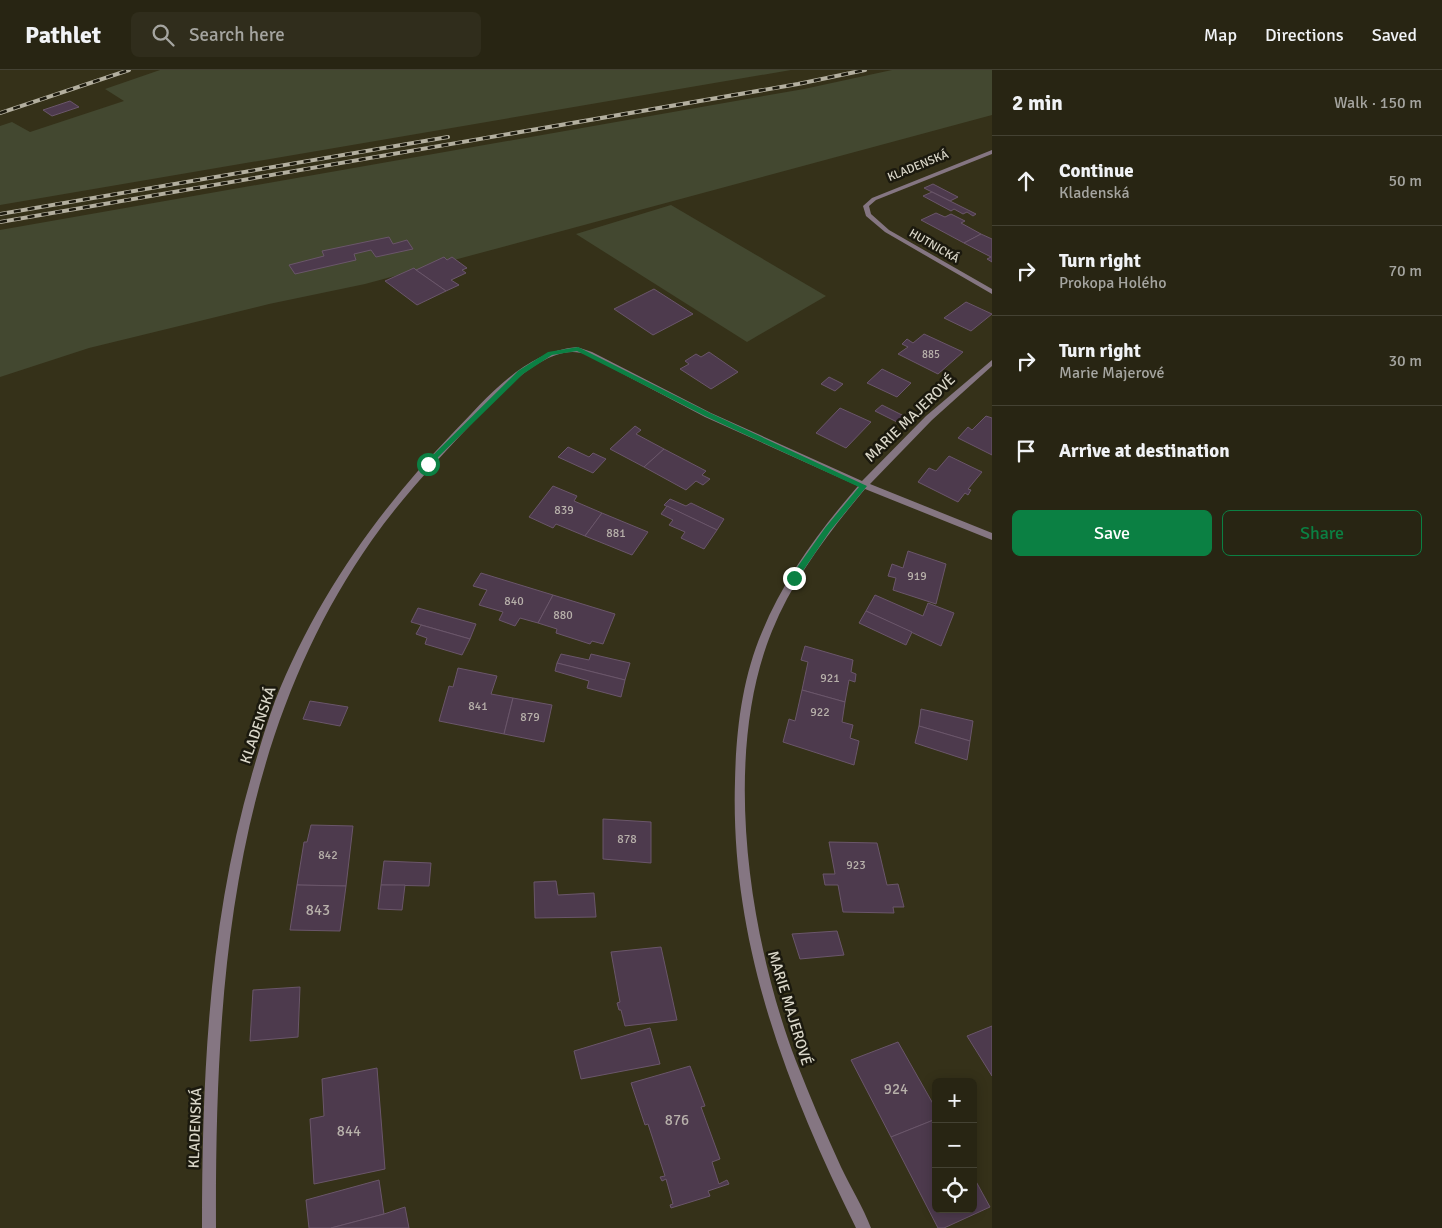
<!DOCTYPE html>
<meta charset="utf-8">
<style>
:root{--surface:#282513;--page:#302d1c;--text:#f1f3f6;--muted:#a5a5a0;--line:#444233;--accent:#0b8043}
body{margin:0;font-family:Signika,sans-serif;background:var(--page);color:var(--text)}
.controls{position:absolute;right:15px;bottom:15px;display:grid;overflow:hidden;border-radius:8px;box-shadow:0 2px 12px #0003}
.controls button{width:45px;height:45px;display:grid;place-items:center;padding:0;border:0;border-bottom:1px solid var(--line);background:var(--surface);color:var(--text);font:25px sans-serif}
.stop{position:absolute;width:15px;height:15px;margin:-11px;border:4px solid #0b8043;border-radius:50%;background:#fff}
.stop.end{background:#0b8043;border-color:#fff;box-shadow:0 1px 5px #0008}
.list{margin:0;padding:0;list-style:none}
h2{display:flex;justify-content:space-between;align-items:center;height:65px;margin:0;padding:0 20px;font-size:21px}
h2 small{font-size:16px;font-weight:400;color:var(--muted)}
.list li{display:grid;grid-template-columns:32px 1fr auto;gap:15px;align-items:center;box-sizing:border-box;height:90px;padding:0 20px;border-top:1px solid var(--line)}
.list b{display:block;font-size:19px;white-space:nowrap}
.list p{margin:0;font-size:16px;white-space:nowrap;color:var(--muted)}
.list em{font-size:16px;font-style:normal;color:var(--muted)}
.actions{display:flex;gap:10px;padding:15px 20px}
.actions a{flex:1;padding:11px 0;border:1px solid var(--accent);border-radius:8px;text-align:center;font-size:18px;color:var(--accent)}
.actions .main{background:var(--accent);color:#fff}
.icon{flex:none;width:28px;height:28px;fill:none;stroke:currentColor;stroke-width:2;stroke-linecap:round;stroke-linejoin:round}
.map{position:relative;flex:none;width:992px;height:1158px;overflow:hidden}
header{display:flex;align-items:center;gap:30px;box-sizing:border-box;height:70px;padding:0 25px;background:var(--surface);border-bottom:1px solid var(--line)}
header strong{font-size:24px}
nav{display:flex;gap:28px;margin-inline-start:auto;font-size:18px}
.search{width:350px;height:45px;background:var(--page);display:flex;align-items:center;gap:12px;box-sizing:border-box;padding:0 18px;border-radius:8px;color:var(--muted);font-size:19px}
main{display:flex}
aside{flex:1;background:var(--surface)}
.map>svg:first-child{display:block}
</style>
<header>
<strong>Pathlet</strong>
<div class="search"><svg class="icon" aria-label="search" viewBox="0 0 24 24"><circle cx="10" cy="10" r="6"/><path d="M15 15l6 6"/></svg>Search here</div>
<nav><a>Map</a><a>Directions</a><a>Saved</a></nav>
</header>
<main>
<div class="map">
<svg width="992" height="1158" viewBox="0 0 992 1158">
<rect width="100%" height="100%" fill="#353119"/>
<g fill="#434830">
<polygon points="160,0 791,0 0,135 0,56 12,52 30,62 124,31 105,19"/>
<polygon points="892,0 992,0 992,45 365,214 269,234 89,278 0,307 0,160 804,19"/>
<polygon points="671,135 826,226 747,272 576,164"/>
</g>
<g fill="#4d3a4d" stroke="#6a566a">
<polygon points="70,31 79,37 52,46 43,40"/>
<polygon points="933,114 958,127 950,131 924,118"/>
<polygon points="932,122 976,144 973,146 967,142 963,144 954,139 951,141 923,126"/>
<polygon points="936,143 945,147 951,144 965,151 961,153 981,164 964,173 921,150"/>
<polygon points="981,164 992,169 992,192 987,189 991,187 964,173"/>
<polygon points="389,167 393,174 407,170 413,179 376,187 371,180 354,184 356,190 295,204 289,195 324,186 322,181"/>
<polygon points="444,187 447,190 452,187 467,198 462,200 466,203 451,210 459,215 446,221 416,200"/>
<polygon points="414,198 416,200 446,221 417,235 385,211"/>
<polygon points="654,219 693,244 653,265 614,239"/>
<polygon points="966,232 992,244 971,261 944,248"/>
<polygon points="924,264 963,282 938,304 898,284 908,277 902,274 907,269 913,273"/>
<polygon points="709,282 738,302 711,319 680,299 689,294 685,291 696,284 701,287"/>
<polygon points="882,299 911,313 897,327 867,313"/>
<polygon points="829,307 843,314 835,321 821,314"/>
<polygon points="882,335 906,347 899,353 875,341"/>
<polygon points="840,338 871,352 846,378 816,363"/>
<polygon points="986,346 992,348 992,385 958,368 968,357 972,360"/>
<polygon points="635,356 641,360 636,364 664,379 644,397 610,379"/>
<polygon points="568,377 589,387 593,383 606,389 593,403 558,387"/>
<polygon points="664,379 706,401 702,405 710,409 703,415 696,411 686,420 644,397"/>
<polygon points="949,386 982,402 968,419 971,420 968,425 965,423 958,432 918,412 929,398 936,401"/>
<polygon points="553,416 577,426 574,431 602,443 585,466 556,454 553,458 529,447"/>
<polygon points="670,429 686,436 691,433 724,449 717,460 664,435"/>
<polygon points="667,436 717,460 704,479 681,468 685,462 669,455 673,450 661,444"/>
<polygon points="602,443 648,462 632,485 585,466"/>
<polygon points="908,481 946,494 936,534 893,520 896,508 888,506 892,494 903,498"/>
<polygon points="481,503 553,525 538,553 520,548 515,556 499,550 503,542 479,535 487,520 473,516"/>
<polygon points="553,525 615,544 603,574 592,571 590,574 556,563 557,559 538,553"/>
<polygon points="875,525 923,546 928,533 954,543 941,576 866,541"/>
<polygon points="418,538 476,554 470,569 411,552"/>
<polygon points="866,541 912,562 906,575 859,553"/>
<polygon points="421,555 470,569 462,585 425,574 427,568 416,564"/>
<polygon points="805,576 853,590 851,602 856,604 855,612 849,610 845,632 802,620 808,592 801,590"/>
<polygon points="561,584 589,590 591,584 630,593 625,610 557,593"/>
<polygon points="557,593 625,610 621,627 587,618 589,611 555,601"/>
<polygon points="458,598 497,606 491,624 513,628 504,664 439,651 449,616 453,617"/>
<polygon points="802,620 845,632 842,652 853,655 850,668 859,671 854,695 783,672 789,649 795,651"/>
<polygon points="513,628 552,635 544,672 504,664"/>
<polygon points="310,631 348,637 340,656 303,649"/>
<polygon points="921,639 973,651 970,671 919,656"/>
<polygon points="919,656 970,671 967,690 915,673"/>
<polygon points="603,749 651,752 651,793 603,789"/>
<polygon points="311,755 353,756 346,816 297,815 304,772 307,772"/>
<polygon points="829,772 877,773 887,815 898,814 904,837 893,837 894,843 843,842 838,815 825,815 823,804 835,804"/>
<polygon points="384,791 431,793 429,816 381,815"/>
<polygon points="556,811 558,825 594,823 596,847 535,848 534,812"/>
<polygon points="297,815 346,816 340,861 290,860"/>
<polygon points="381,815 405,815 402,840 378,839"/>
<polygon points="837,861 844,885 800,889 792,864"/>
<polygon points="661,877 677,950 625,956 621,940 619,940 617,933 620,932 611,882"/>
<polygon points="300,917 298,967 250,971 253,920"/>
<polygon points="992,956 992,1006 967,966"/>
<polygon points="650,958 660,994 581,1009 574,981"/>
<polygon points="898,972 936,1039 936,1049 891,1067 851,990"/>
<polygon points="690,996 705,1036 701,1037 720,1089 712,1092 719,1114 727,1110 729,1114 708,1121 710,1126 671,1138 670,1135 673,1134 666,1109 662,1111 660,1107 665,1106 648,1054 645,1055 631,1013"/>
<polygon points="377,998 385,1099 314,1114 310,1049 324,1046 322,1009"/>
<polygon points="936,1049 936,1139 973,1139 973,1106 990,1137 944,1158 938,1158 891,1067"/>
<polygon points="379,1110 384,1144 331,1158 309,1158 306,1130"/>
<polygon points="405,1137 409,1158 331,1158 384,1144"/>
</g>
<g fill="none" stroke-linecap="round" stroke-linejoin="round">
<g fill="#857682" fill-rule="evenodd">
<polygon points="992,80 992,84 876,130 869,136 871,144 889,160 992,219 992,224 885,162 866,146 863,136 872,128"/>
<path d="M577,277L592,282L711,343L862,411L926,346L992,290V296L932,350L870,414L992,463V470L865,419C829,462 793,509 772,561C721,686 749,868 796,991C810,1027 825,1062 841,1097C851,1118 863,1137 871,1158H856C786,1016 730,872 735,711C736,661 742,609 762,562C784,508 820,460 858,416L705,347L587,285C550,269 501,323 478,347C441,386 403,426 372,470C230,672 215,920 216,1158H202C202,1004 209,852 252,704C259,680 266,655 275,631C315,530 376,443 451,365C486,329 524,281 577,277Z"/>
</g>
<defs>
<g id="rail">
<polyline points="0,43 129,0"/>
<polyline points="0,144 448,67"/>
<polyline points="0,152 798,14 865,0"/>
</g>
</defs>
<use href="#rail" stroke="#b3af9f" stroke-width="4"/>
<use href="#rail" stroke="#1b190e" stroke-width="2.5" stroke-dasharray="7" stroke-linecap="butt"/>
</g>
<polygon fill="#0b8043" points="578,277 710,343 867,416 830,461 796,511 791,511 791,506 825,458 859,417 705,346 577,281 552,285 523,304 430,395 426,395 426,392 518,301 548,282"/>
<g text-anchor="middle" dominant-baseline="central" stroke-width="5" stroke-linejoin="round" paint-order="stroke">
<g font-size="11" fill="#b7b0aa">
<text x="931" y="284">885</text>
</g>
<g font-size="12" fill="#dad7c9" stroke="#1b190e">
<text transform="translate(918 96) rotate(-22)">KLADENSKÁ</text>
<text transform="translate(934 176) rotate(30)">HUTNICKÁ</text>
</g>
<g font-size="12" fill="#b7b0aa">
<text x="564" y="440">839</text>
<text x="616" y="463">881</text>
<text x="917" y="506">919</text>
<text x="514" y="531">840</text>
<text x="563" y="545">880</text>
<text x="830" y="608">921</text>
<text x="478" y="636">841</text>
<text x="820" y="642">922</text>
<text x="530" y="647">879</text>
<text x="627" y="769">878</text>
<text x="328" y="785">842</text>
<text x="856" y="795">923</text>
</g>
<g font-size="15" fill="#dad7c9" stroke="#1b190e">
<text transform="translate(910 348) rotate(-44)">MARIE MAJEROVÉ</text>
<text transform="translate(258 655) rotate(-71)">KLADENSKÁ</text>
<text transform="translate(790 938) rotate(73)">MARIE MAJEROVÉ</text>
<text transform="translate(195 1058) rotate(-88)">KLADENSKÁ</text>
</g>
<g font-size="15" fill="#b7b0aa">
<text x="318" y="840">843</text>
<text x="896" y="1019">924</text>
<text x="677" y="1050">876</text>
<text x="349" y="1061">844</text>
</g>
</g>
</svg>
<div class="controls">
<button>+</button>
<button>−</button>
<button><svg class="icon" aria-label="locate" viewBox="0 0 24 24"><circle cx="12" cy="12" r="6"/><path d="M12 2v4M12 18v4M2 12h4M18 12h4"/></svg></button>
</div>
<div class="stop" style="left:428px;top:394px"></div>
<div class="stop end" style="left:794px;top:508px"></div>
</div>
<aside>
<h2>2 min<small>Walk · 150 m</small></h2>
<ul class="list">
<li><svg class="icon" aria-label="ahead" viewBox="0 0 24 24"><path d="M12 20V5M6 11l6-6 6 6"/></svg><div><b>Continue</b><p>Kladenská</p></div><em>50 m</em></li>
<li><svg class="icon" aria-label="right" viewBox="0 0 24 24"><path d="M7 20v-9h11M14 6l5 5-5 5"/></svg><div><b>Turn right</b><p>Prokopa Holého</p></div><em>70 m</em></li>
<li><svg class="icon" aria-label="right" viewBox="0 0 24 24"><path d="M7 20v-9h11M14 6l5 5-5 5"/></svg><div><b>Turn right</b><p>Marie Majerové</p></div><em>30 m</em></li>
<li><svg class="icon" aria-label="arrive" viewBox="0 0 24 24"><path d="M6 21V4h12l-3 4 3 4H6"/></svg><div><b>Arrive at destination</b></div></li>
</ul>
<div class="actions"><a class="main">Save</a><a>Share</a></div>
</aside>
</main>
